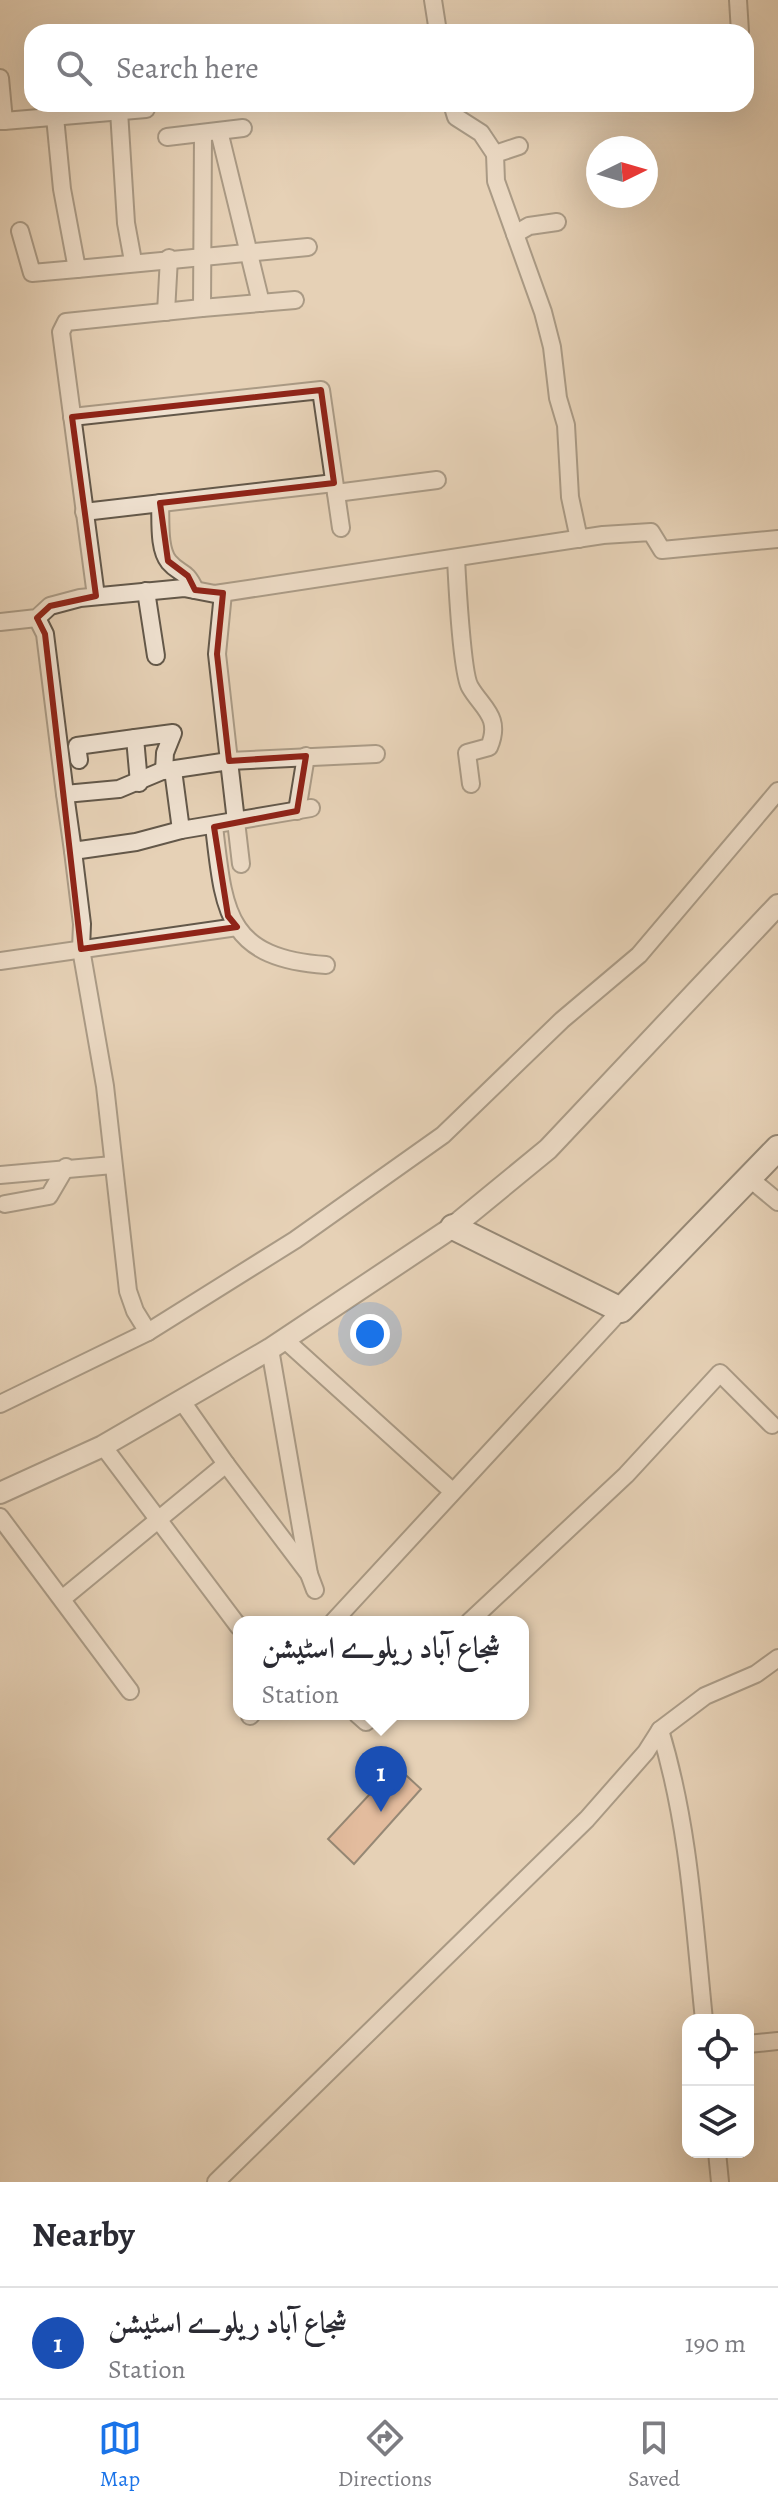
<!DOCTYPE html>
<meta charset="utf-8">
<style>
:root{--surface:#fff;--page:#f2f2f3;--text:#2b2b33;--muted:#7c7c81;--line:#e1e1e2;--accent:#1a73e8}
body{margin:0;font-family:Alegreya,Amiri,serif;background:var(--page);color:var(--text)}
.controls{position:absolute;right:24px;bottom:24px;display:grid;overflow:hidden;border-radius:16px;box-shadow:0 8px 32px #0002}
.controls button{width:72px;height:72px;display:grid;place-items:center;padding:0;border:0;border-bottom:2px solid var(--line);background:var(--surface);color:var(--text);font:40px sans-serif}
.compass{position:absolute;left:586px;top:136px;width:72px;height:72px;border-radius:50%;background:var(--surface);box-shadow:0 8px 32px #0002;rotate:85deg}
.you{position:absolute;left:370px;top:1334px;width:28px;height:28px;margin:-20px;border:6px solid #fff;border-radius:50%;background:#1a73e8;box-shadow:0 0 0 12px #1a73e833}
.badge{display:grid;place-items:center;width:52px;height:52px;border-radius:50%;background:var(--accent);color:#fff;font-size:26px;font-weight:700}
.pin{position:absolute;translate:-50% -66px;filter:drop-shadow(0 2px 4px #0008)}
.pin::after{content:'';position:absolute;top:42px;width:28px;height:24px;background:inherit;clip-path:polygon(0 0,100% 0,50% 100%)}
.popup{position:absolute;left:233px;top:1616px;width:296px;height:104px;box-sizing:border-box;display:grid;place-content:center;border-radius:16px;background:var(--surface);filter:drop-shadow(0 2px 6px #0005);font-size:26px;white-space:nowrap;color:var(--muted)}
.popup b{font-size:30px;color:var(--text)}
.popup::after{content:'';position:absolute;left:50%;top:100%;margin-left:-16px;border:16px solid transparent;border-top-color:var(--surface)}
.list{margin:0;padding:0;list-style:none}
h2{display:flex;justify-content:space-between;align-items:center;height:104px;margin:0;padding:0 32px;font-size:34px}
h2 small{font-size:26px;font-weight:400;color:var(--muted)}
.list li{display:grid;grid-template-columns:52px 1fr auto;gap:24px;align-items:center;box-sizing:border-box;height:112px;padding:0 32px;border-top:2px solid var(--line)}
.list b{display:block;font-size:30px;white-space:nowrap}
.list p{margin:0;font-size:26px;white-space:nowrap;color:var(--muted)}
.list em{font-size:26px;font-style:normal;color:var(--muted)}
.icon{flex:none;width:44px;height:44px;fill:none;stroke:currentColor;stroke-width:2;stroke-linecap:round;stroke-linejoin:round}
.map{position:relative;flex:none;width:778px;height:2182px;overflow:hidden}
.search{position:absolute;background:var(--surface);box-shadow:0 8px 32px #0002;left:24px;right:24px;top:24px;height:88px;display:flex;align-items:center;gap:20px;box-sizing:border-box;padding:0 28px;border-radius:24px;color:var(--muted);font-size:30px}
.sheet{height:216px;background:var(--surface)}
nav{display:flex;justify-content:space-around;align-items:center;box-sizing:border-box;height:112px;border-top:2px solid var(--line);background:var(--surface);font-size:22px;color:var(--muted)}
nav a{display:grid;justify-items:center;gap:4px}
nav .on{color:var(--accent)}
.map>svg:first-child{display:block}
</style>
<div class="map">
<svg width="778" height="2182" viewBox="0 0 778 2182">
<rect width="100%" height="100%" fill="#e6d1b6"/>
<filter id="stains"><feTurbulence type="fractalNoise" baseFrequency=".0025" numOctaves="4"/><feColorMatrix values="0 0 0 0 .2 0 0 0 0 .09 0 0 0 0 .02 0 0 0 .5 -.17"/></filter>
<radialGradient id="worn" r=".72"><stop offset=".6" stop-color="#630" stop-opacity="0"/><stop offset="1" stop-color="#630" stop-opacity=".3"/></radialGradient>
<polygon fill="#e0a281" stroke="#372f26" stroke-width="2" points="396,1766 421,1789 354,1864 328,1839"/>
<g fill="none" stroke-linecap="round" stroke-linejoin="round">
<defs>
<g id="minor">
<polyline points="433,0 438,32"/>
<polyline points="738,0 740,32"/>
<polyline points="0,78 4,121 0,121"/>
<polyline points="452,104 456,117 481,133 495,154"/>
<polyline points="119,111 126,223 133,261"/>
<polyline points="55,117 62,189 77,269 308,247"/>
<polyline points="4,121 146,109"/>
<polyline points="219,131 261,303"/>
<polyline points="203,133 202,308 295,300"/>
<polyline points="167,137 243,128"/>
<polyline points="519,146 495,154 496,181 543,312 552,347 558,398 566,425 570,497 579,539"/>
<polyline points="20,231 32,273 77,269"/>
<polyline points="515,234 529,226 557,222"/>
<polyline points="166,312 169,258"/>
<polyline points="72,417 321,390 341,528"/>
<polyline points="336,493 437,480"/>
<path d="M160,503C161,519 158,549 169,562C180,575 186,569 195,590"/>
<polyline points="84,512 334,483"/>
<path d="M456,558C457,579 462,674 470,687C482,708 502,717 489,747L467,753L471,784"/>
<polyline points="146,591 156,656"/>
<polyline points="223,593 217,654 229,761 376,754"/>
<polyline points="96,596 61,332 66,322 202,308"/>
<polyline points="37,618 45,634 65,794 119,789 162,771 229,761 241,864"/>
<polyline points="0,622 37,618 50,606 80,598 184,588 215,594 603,535 651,532 662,550 778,539"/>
<polyline points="79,760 77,746 135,738"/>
<polyline points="173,770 181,830 311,808"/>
<polyline points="139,783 135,738 173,733 165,753 164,771"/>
<polyline points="65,794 73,851 136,842 181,830"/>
<polyline points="297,811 306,756"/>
<path d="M214,826C224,911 225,958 326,965"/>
<polyline points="73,851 82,924 81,949 105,1086 128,1291 135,1311 148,1332"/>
<polyline points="0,961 237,927"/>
<polyline points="0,1175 113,1165"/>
<polyline points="749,1178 778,1202"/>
<polyline points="5,1204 49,1196 66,1167"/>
<polyline points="284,1339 452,1491"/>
<polyline points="270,1349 309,1574"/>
<polyline points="0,1404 148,1332 295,1240 443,1135 562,1020 639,955 778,791"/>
<polyline points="103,1446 239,1627"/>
<polyline points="226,1464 309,1574 315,1590"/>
<polyline points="0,1517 130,1691"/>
<polyline points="62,1599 226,1464 181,1400"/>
<polyline points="333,1622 621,1310"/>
<polyline points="469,1622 626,1475 720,1373 772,1425"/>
<polyline points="357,1714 366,1722 375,1714"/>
<polyline points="250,1716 252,1714"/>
<path d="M660,1730C689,1825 694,1922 704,2020"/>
<polyline points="748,2044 778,2041"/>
<polyline points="717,2152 720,2182"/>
<polyline points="216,2182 587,1819 646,1752 660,1730 705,1696 756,1674 778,1658"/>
</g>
<polyline id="tertiary" points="0,1493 103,1446 270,1349 453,1227 548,1149 778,905"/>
<polyline id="secondary" points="453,1227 621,1310 778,1148"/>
</defs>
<use href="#minor" stroke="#63584a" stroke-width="20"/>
<use href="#tertiary" stroke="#63584a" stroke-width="24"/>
<use href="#secondary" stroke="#372f26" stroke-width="28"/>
<use href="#minor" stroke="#efe1d0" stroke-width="16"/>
<use href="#tertiary" stroke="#efe1d0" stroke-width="20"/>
<use href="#secondary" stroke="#efe1d0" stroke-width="24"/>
</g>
<path d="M0 0H778V2182H0ZM321,390L334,483L160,503L168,561L188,576L195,590L223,593L217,654L229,761L306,756L297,811L214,827L228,916L237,927L81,949L45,634L37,618L50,606L96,596L72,417Z" fill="#e6d1b6" fill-opacity=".55" fill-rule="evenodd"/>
<path fill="none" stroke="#8f2418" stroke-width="6" stroke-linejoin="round" d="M321,390L334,483L160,503L168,561L188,576L195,590L223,593L217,654L229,761L306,756L297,811L214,827L228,916L237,927L81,949L45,634L37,618L50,606L96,596L72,417Z"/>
<rect width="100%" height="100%" filter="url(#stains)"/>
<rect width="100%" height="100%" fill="url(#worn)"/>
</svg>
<div class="controls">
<button><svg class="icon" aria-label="locate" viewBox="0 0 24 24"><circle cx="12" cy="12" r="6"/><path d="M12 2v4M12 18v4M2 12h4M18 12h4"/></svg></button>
<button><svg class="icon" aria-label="layers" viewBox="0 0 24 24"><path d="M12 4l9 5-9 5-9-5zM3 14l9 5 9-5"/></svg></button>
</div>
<svg class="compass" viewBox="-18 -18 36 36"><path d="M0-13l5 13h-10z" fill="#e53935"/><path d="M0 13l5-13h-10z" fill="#7c7c81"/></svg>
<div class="you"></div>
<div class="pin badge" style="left:381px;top:1812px;background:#1a4fb4">1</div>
<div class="popup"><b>شجاع آباد ریلوے اسٹیشن</b>Station</div>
<div class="search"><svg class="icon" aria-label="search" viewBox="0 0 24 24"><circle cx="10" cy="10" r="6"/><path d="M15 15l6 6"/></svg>Search here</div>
</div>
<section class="sheet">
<h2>Nearby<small></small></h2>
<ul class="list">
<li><span class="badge" style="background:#1a4fb4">1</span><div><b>شجاع آباد ریلوے اسٹیشن</b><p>Station</p></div><em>190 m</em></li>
</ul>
</section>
<nav>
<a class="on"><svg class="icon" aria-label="map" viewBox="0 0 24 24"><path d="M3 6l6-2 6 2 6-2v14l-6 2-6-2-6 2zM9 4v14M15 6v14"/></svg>Map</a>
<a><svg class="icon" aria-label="directions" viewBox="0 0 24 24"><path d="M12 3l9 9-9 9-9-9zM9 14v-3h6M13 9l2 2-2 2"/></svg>Directions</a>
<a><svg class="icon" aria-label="saved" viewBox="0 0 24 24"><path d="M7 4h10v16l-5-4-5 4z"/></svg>Saved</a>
</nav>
